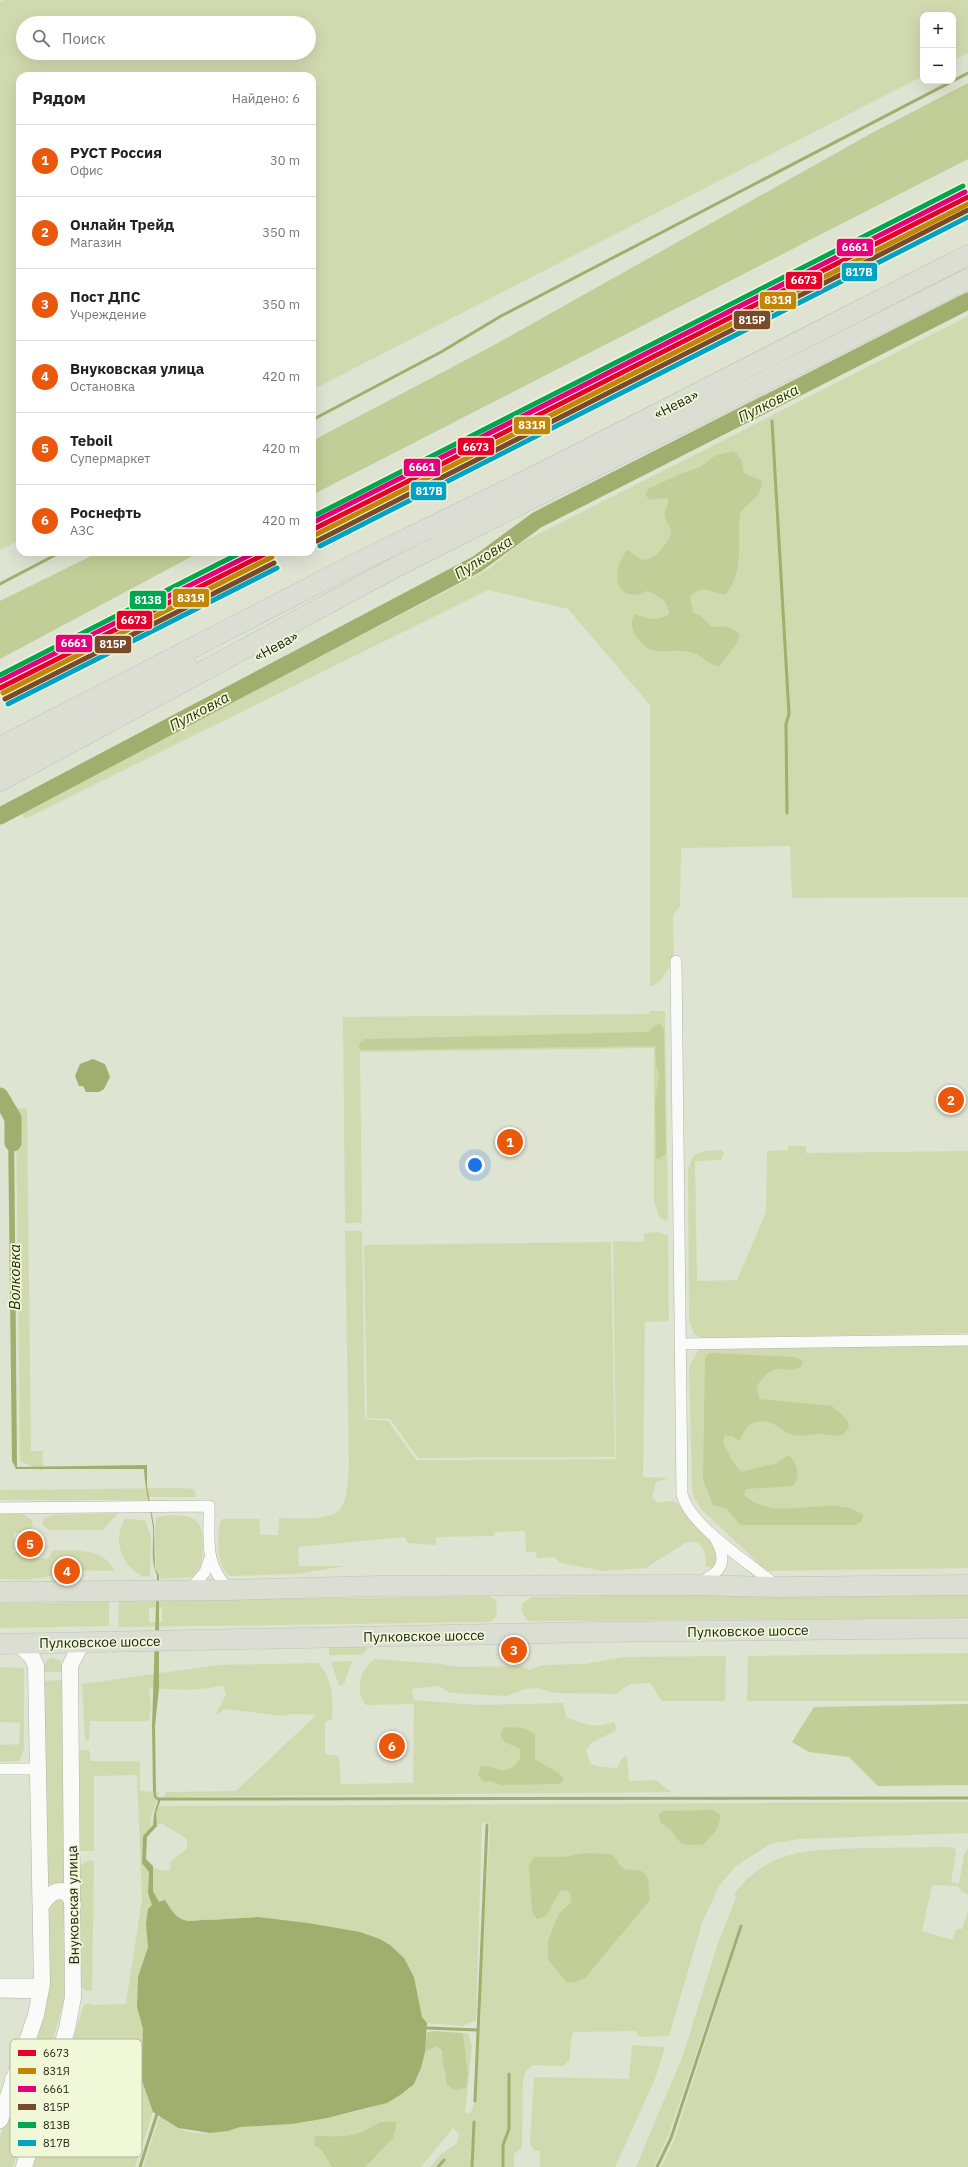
<!DOCTYPE html>
<html lang="ru">
<meta charset="utf-8">
<style>
:root{--surface:#fff;--page:#f2f2f2;--text:#222;--muted:#767676;--line:#e0e0e0;--accent:#ea580c}
body{margin:0;font-family:"IBM Plex Sans",sans-serif;background:var(--page);color:var(--text)}
.controls{position:absolute;right:12px;top:12px;display:grid;overflow:hidden;border-radius:8px;box-shadow:0 4px 16px #0002}
.controls button{width:36px;height:36px;display:grid;place-items:center;padding:0;border:0;border-bottom:1px solid var(--line);background:var(--surface);color:var(--text);font:20px sans-serif}
.you{position:absolute;left:475px;top:1165px;width:14px;height:14px;margin:-10px;border:3px solid #fff;border-radius:50%;background:#1a73e8;box-shadow:0 0 0 6px #1a73e833}
.badge{display:grid;place-items:center;width:26px;height:26px;border-radius:50%;background:var(--accent);color:#fff;font-size:13px;font-weight:700}
.pin{position:absolute;translate:-50% -50%;border:2px solid #fff;box-shadow:0 1px 4px #0006}
.list{margin:0;padding:0;list-style:none}
h2{display:flex;justify-content:space-between;align-items:center;height:52px;margin:0;padding:0 16px;font-size:17px}
h2 small{font-size:13px;font-weight:400;color:var(--muted)}
.list li{display:grid;grid-template-columns:26px 1fr auto;gap:12px;align-items:center;box-sizing:border-box;height:72px;padding:0 16px;border-top:1px solid var(--line)}
.list b{display:block;font-size:15px;white-space:nowrap}
.list p{margin:0;font-size:13px;white-space:nowrap;color:var(--muted)}
.list em{font-size:13px;font-style:normal;color:var(--muted)}
.icon{flex:none;width:22px;height:22px;fill:none;stroke:currentColor;stroke-width:2;stroke-linecap:round;stroke-linejoin:round}
.map{position:relative;flex:none;width:968px;height:2167px;overflow:hidden}
.search{position:absolute;background:var(--surface);box-shadow:0 4px 16px #0002;left:16px;top:16px;width:300px;height:44px;display:flex;align-items:center;gap:10px;box-sizing:border-box;padding:0 14px;border-radius:22px;color:var(--muted);font-size:15px}
.panel{position:absolute;background:var(--surface);box-shadow:0 4px 16px #0002;left:16px;top:72px;width:300px;height:484px;border-radius:12px}
.map>svg:first-child{display:block}
</style>
<div class="map">
<svg width="968" height="2167" viewBox="0 0 968 2167">
<rect width="100%" height="100%" fill="#dfe3d2"/>
<g fill="#d1daaf" fill-rule="evenodd">
<path d="M4,0H968V53L953,61V15H923V76L312,390V76H20V540L0,550V2ZM23,23H309V53H23Z"/>
<path d="M968,316V897L792,898L790,846L681,848L680,906L673,916L674,963C664,970 664,984 650,986V705L568,609L488,590L25,819L21,812L489,569L521,543Z"/>
<polygon points="650,1011 665,1011 668,1219 665,1221 660,1218 654,1202 654,1048 360,1052 362,1223 345,1223 343,1017 650,1014"/>
<polygon points="9,1106 27,1109 31,1451 43,1451 42,1471 20,1461 16,1120"/>
<polygon points="788,1146 806,1146 806,1153 968,1151 968,1333 702,1338 694,1334 689,1321 688,1169 694,1155 705,1151 722,1150 724,1154 721,1160 695,1161 697,1281 737,1280 766,1212 767,1151 788,1150"/>
<path d="M345,1231H362L365,1419L388,1421L416,1460L616,1459L613,1241L644,1242V1234C652,1232 660,1231 668,1236L669,1321L645,1322L643,1477L669,1478L656,1482L652,1498L658,1503L666,1501L676,1502L719,1550L716,1567H706C706,1553 703,1537 685,1543L646,1568L603,1571L561,1563L554,1557L537,1558L536,1552H526L525,1531L495,1532L494,1536L436,1537V1545L408,1543L405,1537L298,1547L299,1566H345L297,1574L230,1576C215,1566 218,1538 220,1522L222,1519H259L260,1535H278L279,1518C295,1518 331,1522 341,1508C348,1497 347,1480 349,1468Z"/>
<polygon points="611,1242 615,1457 418,1458 390,1419 367,1418 364,1245"/>
<polygon points="968,1344 968,1568 767,1571 702,1510 694,1498 692,1488 689,1367 697,1352 702,1348"/>
<polygon points="179,1488 194,1489 196,1495 195,1497 150,1497 146,1500 0,1500 0,1490"/>
<polygon points="118,1513 103,1530 50,1530 43,1526 43,1520 51,1515"/>
<path d="M0,1514H23L32,1520L33,1532L14,1533V1552H32L35,1558L48,1559L53,1550C76,1551 103,1547 115,1571L54,1570L51,1576L27,1580L0,1579Z"/>
<path d="M172,1515C181,1516 192,1515 198,1523C206,1533 204,1570 194,1577L160,1579L159,1573L156,1572L155,1526L157,1517Z"/>
<path d="M125,1519L145,1520L151,1537L150,1576L143,1577C121,1565 112,1540 125,1519Z"/>
<polygon points="968,1592 968,1618 531,1621 526,1619 521,1610 522,1604 531,1597"/>
<path d="M488,1596L496,1600L497,1613L495,1618L490,1622L118,1627L119,1601ZM162,1607V1622H149V1608Z"/>
<polygon points="109,1602 109,1626 0,1628 0,1603"/>
<polygon points="329,1647 366,1647 368,1648 362,1655 329,1655"/>
<polygon points="968,1653 968,1701 747,1701 748,1656"/>
<path d="M726,1656L725,1701H662L650,1683L630,1684L616,1694L556,1693L537,1688L525,1689L507,1696L450,1693L439,1686L412,1689L414,1700L477,1705L563,1703L566,1717C585,1724 594,1729 614,1722L617,1730L591,1743L586,1751L591,1764L601,1767L617,1768L622,1758L627,1756L629,1781L656,1780L671,1792L163,1797L166,1792L236,1791L316,1715L293,1714L282,1716L225,1709L215,1716L226,1694L223,1685C194,1692 177,1689 149,1688L151,1706L149,1721H90L89,1741H86L85,1738L82,1684L218,1665L318,1663C333,1680 333,1698 332,1719L325,1723V1754L339,1756L341,1784L413,1783L414,1704L366,1705C354,1691 360,1669 375,1659L441,1664L459,1667L521,1666L530,1670L542,1665L585,1664L623,1657Z"/>
<polygon points="52,1658 60,1660 64,1672 43,1672 46,1661"/>
<polygon points="352,1661 344,1684 339,1686 331,1662"/>
<polygon points="0,1667 24,1668 24,1749 19,1761 0,1762 0,1745 19,1744 20,1723 0,1722"/>
<polygon points="64,1680 66,1884 47,1884 44,1681"/>
<path d="M80,1750H89L91,1761H137L140,1763V1791L159,1792L154,1810L152,1812L150,1826L152,1829L145,1837L144,1860C152,1868 159,1872 170,1870L171,1861L187,1849V1840C178,1832 170,1830 162,1823L155,1825V1813L159,1806L968,1802V1833L798,1839L770,1844L736,1866L719,1886L702,1923L669,2036L640,2037L635,2031L574,2032L572,2034L569,2061L563,2066L532,2065L526,2071L523,2081L522,2148L514,2154V2167H430L441,2154L457,2143L459,2135L453,2128L421,2167H143L160,2115C165,2119 171,2125 177,2128C195,2137 222,2133 240,2127C279,2123 391,2117 414,2083C420,2074 422,2062 425,2052L436,2046C445,2054 444,2065 445,2076L468,2074L463,2033H468L472,2046L465,2114L471,2112L474,2104L490,1823H482L476,2020L463,2026L427,2023L422,2017L414,1977L404,1958L308,1923L258,1917L210,1920C203,1919 198,1921 191,1921C177,1921 172,1911 165,1901L146,1924L148,1947L138,1977L137,2007L143,2029L141,2078L153,2112L135,2167H31L84,2005L89,2003L92,2005L126,2004L142,1899L137,1775L94,1776V1851H82L78,1848ZM583,1853L619,1861L624,1869L642,1871L567,1983L548,1960L564,1907L571,1901L570,1892L561,1890L551,1908L534,1857H564Z"/>
<path d="M950,1847L955,1849L956,1853L951,1882L959,1884L964,1855L968,1848V1895L961,1891L958,1886L932,1885L922,1931L953,1940L956,1929H962L968,1911V2167H661L674,2140L743,1925L740,1924L668,2136L654,2167H636L683,2055L717,1946L736,1897L734,1895C767,1847 815,1850 867,1848C895,1848 922,1847 950,1847Z"/>
<polygon points="89,1860 94,1861 92,1991 85,1991 81,1987 80,1866"/>
<polygon points="60,1897 66,1903 66,1974 63,2004 41,2081 34,2089 24,2085 20,2080 46,1905"/>
<polygon points="632,2045 665,2047 655,2079 615,2167 540,2167 540,2151 535,2151 530,2144 534,2077 629,2079"/>
<polygon points="13,2096 33,2102 13,2167 0,2167 0,2137"/>
</g>
<g fill="#c2cd97">
<polygon points="968,83 968,159 312,495 312,441 496,344 870,134"/>
<path d="M734,451L742,461L744,473L762,481C762,497 748,502 740,513C737,541 745,570 726,594C710,595 705,581 690,597L693,613L699,615L712,627C724,626 732,625 740,635C738,645 726,656 720,666C708,666 702,654 690,652C665,647 651,661 635,634C631,626 630,621 635,614C648,618 656,623 669,614C669,601 659,596 647,591C643,592 638,595 635,595C609,594 616,563 627,550C632,552 635,557 640,559C651,564 671,542 671,531C671,526 666,522 665,517C663,511 668,506 669,499L663,498L650,500L645,495L648,489L680,474L700,467L716,455Z"/>
<polygon points="99,552 200,552 0,659 0,601"/>
<polygon points="660,1024 664,1030 666,1154 659,1159 656,1158 655,1101 659,1073 656,1066 655,1046 362,1050 359,1048 360,1042 366,1039 648,1032 656,1025"/>
<path d="M709,1353L794,1357L802,1360V1366C793,1373 784,1367 774,1370C767,1372 762,1380 757,1385L759,1399L832,1406L847,1420L849,1427C847,1431 845,1434 840,1435C834,1437 826,1434 819,1434C810,1434 802,1437 794,1435C775,1431 775,1414 748,1425L739,1441L732,1436L725,1435L723,1441C727,1451 733,1465 742,1472L777,1463L788,1455C798,1462 801,1477 793,1486L746,1489L744,1495C772,1521 816,1500 849,1508C854,1509 859,1513 863,1515L862,1521L856,1525H740L726,1508L713,1505L703,1480L705,1359Z"/>
<polygon points="968,1704 968,1785 878,1786 849,1757 809,1752 792,1742 814,1707"/>
<path d="M507,1727L523,1728L535,1734V1759C543,1766 559,1770 564,1779L560,1784L501,1785L491,1781L485,1782L478,1776L480,1767L486,1766L504,1771L513,1767L520,1759V1749L505,1742L500,1736L503,1729Z"/>
<path d="M714,1810L720,1815C721,1827 712,1835 704,1844C667,1849 683,1831 660,1823L659,1814L663,1811Z"/>
<polygon points="583,1853 612,1854 624,1869 642,1871 648,1879 650,1900 585,1978 576,1982 567,1983 548,1960 548,1941 558,1915 571,1901 570,1892 561,1890 546,1916 537,1919 532,1912 529,1865 534,1857 564,1857"/>
<polygon points="435,2031 463,2033 468,2074 466,2088 455,2090 447,2085 441,2050 436,2046 425,2052 427,2032"/>
<path d="M380,2122H397L393,2138L365,2167H332L322,2150L314,2145L315,2136C345,2137 355,2138 380,2122Z"/>
</g>
<g fill="#a2ae6d">
<polygon points="93,1059 105,1064 110,1077 104,1089 99,1092 86,1092 83,1086 79,1086 75,1076 80,1064"/>
<path d="M0,1095L14,1123L17,1467L147,1465V1486L154,1526L155,1569L159,1575V1688L155,1726L156,1796L161,1799L156,1813L157,1826L147,1837L146,1859L153,1866V1891L159,1902L165,1900C172,1911 177,1921 191,1921C198,1921 203,1919 210,1920L258,1917L308,1923L360,1932L380,1939L390,1945L404,1958L414,1977L422,2017L427,2023L425,2052L421,2068L414,2084L402,2094L387,2103L327,2118L292,2124L240,2127L228,2131L210,2133L178,2128L153,2112L141,2078L143,2029L137,2007L138,1977L148,1947L146,1924L148,1909L152,1905L148,1893L149,1872L142,1863L143,1836L153,1825L154,1814L158,1801L154,1797L153,1790L152,1726L157,1575C150,1561 154,1543 153,1527C150,1507 145,1489 144,1469H16L12,1461L8,1129L0,1111Z"/>
</g>
<g fill="none" stroke-linecap="round" stroke-linejoin="round">
<g stroke="#a2ae6d" stroke-width="3">
<polyline points="312,420 441,352 501,316 968,73"/>
<polyline points="772,421 789,714 786,724 787,813"/>
<polyline points="0,584 61,552"/>
<polyline points="160,1799 968,1798"/>
<polyline points="427,2028 478,2030"/>
<polyline points="475,2101 487,1825"/>
<polyline points="140,2167 157,2114"/>
<polyline points="438,2167 444,2160"/>
<polyline points="472,2167 474,2122"/>
<polyline points="503,2167 503,2145 509,2129 509,2074"/>
<polyline points="657,2167 671,2138 741,1926"/>
</g>
<g stroke="#a2ae6d" stroke-width="17">
<polyline points="0,816 477,564 537,520 968,301"/>
<polyline points="0,1096 13,1118 13,1143"/>
</g>
<defs>
<g id="street">
<path d="M676,961L682,1494C689,1526 753,1565 778,1587"/>
<polyline points="680,1344 968,1340"/>
<path d="M0,1508L209,1506C210,1542 203,1561 229,1590"/>
<path d="M700,1582C722,1572 728,1561 716,1540"/>
<polyline points="189,1591 205,1572 210,1558"/>
<polyline points="0,1769 39,1769"/>
<polyline points="0,1984 42,1984"/>
<polyline points="0,1992 41,1993"/>
</g>
<g id="secondary">
<path d="M42,1904C49,1894 58,1887 69,1894L73,1905"/>
<path d="M13,2079C20,2095 35,2099 49,2089"/>
<polyline points="0,2120 36,2015 42,1984 36,1666 32,1657 19,1644"/>
<polyline points="24,2167 67,2029 73,1997 70,1666 78,1650 86,1641"/>
</g>
<g id="highway">
<polyline points="0,747 355,564 539,474 968,255"/>
<polyline points="0,763 186,665"/>
<polyline points="0,781 394,568 968,279"/>
<polyline points="0,1592 229,1590 378,1586 692,1585 778,1587 968,1585"/>
<polyline points="0,1644 595,1632 968,1628"/>
</g>
</defs>
<use href="#street" stroke="#b1b4a7" stroke-width="12"/>
<use href="#secondary" stroke="#b1b4a7" stroke-width="17"/>
<use href="#highway" stroke="#bfc1b9" stroke-width="21"/>
<use href="#street" stroke="#fafbf8" stroke-width="11"/>
<use href="#secondary" stroke="#fafbf8" stroke-width="16"/>
<use href="#highway" stroke="#dcded3" stroke-width="20"/>
<defs>
<g id="rail-1">
<polyline points="312,530 968,197"/>
<polyline points="0,688 269,552"/>
</g>
<g id="rail-2">
<polyline points="315,535 968,204"/>
<polyline points="3,693 272,557"/>
</g>
<g id="rail-3">
<polyline points="312,523 965,192"/>
<polyline points="0,681 256,552"/>
</g>
<g id="rail-4">
<polyline points="317,541 968,210"/>
<polyline points="5,699 274,563"/>
</g>
<g id="rail-5">
<polyline points="312,517 963,186"/>
<polyline points="0,675 242,552"/>
</g>
<g id="rail-6">
<polyline points="320,546 968,217"/>
<polyline points="8,704 277,568"/>
</g>
</defs>
<use href="#rail-1" stroke="#f1f8d7" stroke-width="8"/>
<use href="#rail-2" stroke="#f1f8d7" stroke-width="8"/>
<use href="#rail-3" stroke="#f1f8d7" stroke-width="8"/>
<use href="#rail-4" stroke="#f1f8d7" stroke-width="8"/>
<use href="#rail-5" stroke="#f1f8d7" stroke-width="8"/>
<use href="#rail-6" stroke="#f1f8d7" stroke-width="8"/>
<use href="#rail-1" stroke="#e4002b" stroke-width="5"/>
<use href="#rail-2" stroke="#c28606" stroke-width="5"/>
<use href="#rail-3" stroke="#e5007d" stroke-width="5"/>
<use href="#rail-4" stroke="#7a4b2a" stroke-width="5"/>
<use href="#rail-5" stroke="#00a651" stroke-width="5"/>
<use href="#rail-6" stroke="#02a2c5" stroke-width="5"/>
</g>
<g text-anchor="middle" dominant-baseline="central" stroke-width="3.5" stroke-linejoin="round" paint-order="stroke">
<g font-size="14" fill="#222519" stroke="#f1f8d7">
<text transform="translate(676 404) rotate(-27)">«Нева»</text>
<text transform="translate(276 646) rotate(-29)">«Нева»</text>
<text transform="translate(748 1631) rotate(-1)">Пулковское шоссе</text>
<text transform="translate(424 1636) rotate(-1)">Пулковское шоссе</text>
<text transform="translate(100 1642) rotate(-1)">Пулковское шоссе</text>
<text transform="translate(73 1905) rotate(-91)">Внуковская улица</text>
</g>
<g font-size="15" font-style="italic" fill="#282e09" stroke="#f1f8d7">
<text transform="translate(768 403) rotate(-27)">Пулковка</text>
<text transform="translate(483 557) rotate(-33)">Пулковка</text>
<text transform="translate(199 711) rotate(-28)">Пулковка</text>
<text transform="translate(14 1277) rotate(-90)">Волковка</text>
</g>
</g>
<rect x="10" y="2039" width="132" height="118" rx="6" fill="#f1f8d7" stroke="#b3b99e" stroke-width="1"/>
<rect x="18" y="2050" width="18" height="6" fill="#e4002b"/>
<rect x="18" y="2068" width="18" height="6" fill="#c28606"/>
<rect x="18" y="2086" width="18" height="6" fill="#e5007d"/>
<rect x="18" y="2104" width="18" height="6" fill="#7a4b2a"/>
<rect x="18" y="2122" width="18" height="6" fill="#00a651"/>
<rect x="18" y="2140" width="18" height="6" fill="#02a2c5"/>
<g font-size="11" fill="#222519">
<text x="43" y="2057">6673</text>
<text x="43" y="2075">831Я</text>
<text x="43" y="2093">6661</text>
<text x="43" y="2111">815Р</text>
<text x="43" y="2129">813В</text>
<text x="43" y="2147">817В</text>
</g>
<g stroke="#f1f8d7" stroke-width="1.5">
<rect x="836" y="238" width="38" height="19" rx="4" fill="#e5007d"/>
<rect x="841" y="262" width="37" height="20" rx="4" fill="#02a2c5"/>
<rect x="785" y="271" width="38" height="19" rx="4" fill="#e4002b"/>
<rect x="759" y="291" width="38" height="19" rx="4" fill="#c28606"/>
<rect x="733" y="310" width="38" height="20" rx="4" fill="#7a4b2a"/>
<rect x="513" y="416" width="38" height="19" rx="4" fill="#c28606"/>
<rect x="457" y="437" width="38" height="19" rx="4" fill="#e4002b"/>
<rect x="403" y="458" width="38" height="19" rx="4" fill="#e5007d"/>
<rect x="410" y="481" width="37" height="20" rx="4" fill="#02a2c5"/>
<rect x="172" y="588" width="38" height="20" rx="4" fill="#c28606"/>
<rect x="129" y="590" width="38" height="20" rx="4" fill="#00a651"/>
<rect x="116" y="610" width="37" height="20" rx="4" fill="#e4002b"/>
<rect x="55" y="634" width="38" height="19" rx="4" fill="#e5007d"/>
<rect x="94" y="635" width="38" height="19" rx="4" fill="#7a4b2a"/>
</g>
<g font-size="11" text-anchor="middle" font-weight="bold" fill="#fff">
<text x="855" y="251">6661</text>
<text x="859" y="276">817В</text>
<text x="804" y="284">6673</text>
<text x="778" y="304">831Я</text>
<text x="752" y="324">815Р</text>
<text x="532" y="429">831Я</text>
<text x="476" y="451">6673</text>
<text x="422" y="471">6661</text>
<text x="429" y="495">817В</text>
<text x="191" y="602">831Я</text>
<text x="148" y="604">813В</text>
<text x="134" y="624">6673</text>
<text x="74" y="647">6661</text>
<text x="113" y="648">815Р</text>
</g>
</svg>
<div class="controls">
<button>+</button>
<button>−</button>
</div>
<div class="you"></div>
<div class="pin badge" style="left:510px;top:1142px">1</div>
<div class="pin badge" style="left:951px;top:1100px">2</div>
<div class="pin badge" style="left:514px;top:1650px">3</div>
<div class="pin badge" style="left:67px;top:1571px">4</div>
<div class="pin badge" style="left:30px;top:1544px">5</div>
<div class="pin badge" style="left:392px;top:1746px">6</div>
<div class="search"><svg class="icon" aria-label="search" viewBox="0 0 24 24"><circle cx="10" cy="10" r="6"/><path d="M15 15l6 6"/></svg>Поиск</div>
<section class="panel">
<h2>Рядом<small>Найдено: 6</small></h2>
<ul class="list">
<li><span class="badge">1</span><div><b>РУСТ Россия</b><p>Офис</p></div><em>30 m</em></li>
<li><span class="badge">2</span><div><b>Онлайн Трейд</b><p>Магазин</p></div><em>350 m</em></li>
<li><span class="badge">3</span><div><b>Пост ДПС</b><p>Учреждение</p></div><em>350 m</em></li>
<li><span class="badge">4</span><div><b>Внуковская улица</b><p>Остановка</p></div><em>420 m</em></li>
<li><span class="badge">5</span><div><b>Teboil</b><p>Супермаркет</p></div><em>420 m</em></li>
<li><span class="badge">6</span><div><b>Роснефть</b><p>АЗС</p></div><em>420 m</em></li>
</ul>
</section>
</div>
